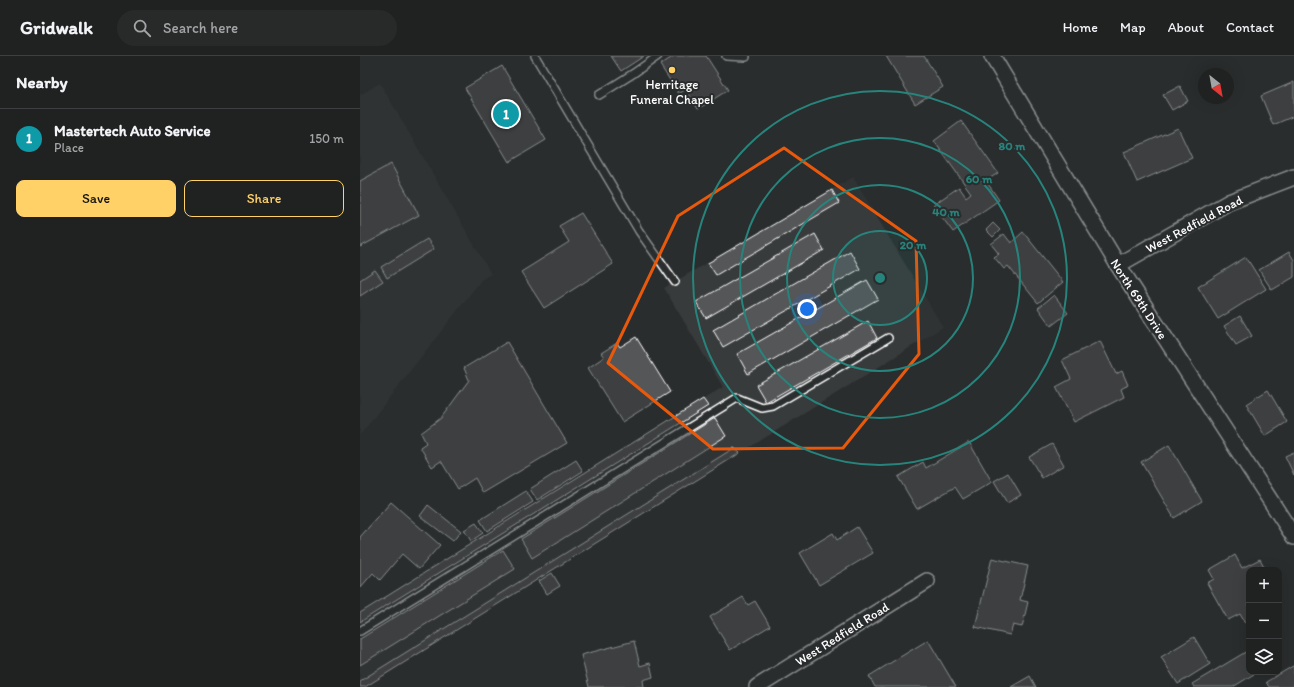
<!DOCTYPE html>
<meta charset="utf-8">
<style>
:root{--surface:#202222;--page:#282a2a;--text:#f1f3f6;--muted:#a2a4a5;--line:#3d3f40;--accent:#ffd166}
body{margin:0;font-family:Itim,sans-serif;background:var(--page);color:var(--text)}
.controls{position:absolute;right:12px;bottom:12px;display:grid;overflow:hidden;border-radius:8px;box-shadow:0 4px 16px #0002}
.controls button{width:36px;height:36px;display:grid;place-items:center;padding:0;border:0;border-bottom:1px solid var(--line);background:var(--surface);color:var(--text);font:20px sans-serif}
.compass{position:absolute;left:838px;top:12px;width:36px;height:36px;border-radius:50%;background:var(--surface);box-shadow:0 4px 16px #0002;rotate:149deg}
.you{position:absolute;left:447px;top:253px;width:14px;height:14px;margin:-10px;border:3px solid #fff;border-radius:50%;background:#1a73e8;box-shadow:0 0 0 6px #1a73e833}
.badge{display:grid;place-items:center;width:26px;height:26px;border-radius:50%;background:var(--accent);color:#fff;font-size:13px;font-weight:700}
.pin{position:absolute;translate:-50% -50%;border:2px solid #fff;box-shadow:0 1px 4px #0006}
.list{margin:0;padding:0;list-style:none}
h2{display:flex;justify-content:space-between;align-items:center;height:52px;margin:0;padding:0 16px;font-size:17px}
h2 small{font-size:13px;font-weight:400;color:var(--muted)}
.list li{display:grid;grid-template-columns:26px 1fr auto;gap:12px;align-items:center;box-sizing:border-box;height:60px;padding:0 16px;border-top:1px solid var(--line)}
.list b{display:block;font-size:15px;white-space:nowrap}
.list p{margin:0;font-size:13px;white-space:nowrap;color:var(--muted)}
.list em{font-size:13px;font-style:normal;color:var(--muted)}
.actions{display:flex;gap:8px;padding:12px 16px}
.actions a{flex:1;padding:9px 0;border:1px solid var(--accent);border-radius:8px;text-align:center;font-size:14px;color:var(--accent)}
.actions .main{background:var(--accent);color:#111}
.icon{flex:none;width:22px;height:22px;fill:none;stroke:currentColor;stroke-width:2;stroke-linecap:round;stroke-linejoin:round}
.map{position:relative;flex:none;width:934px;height:631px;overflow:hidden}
header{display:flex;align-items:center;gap:24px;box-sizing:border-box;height:56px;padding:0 20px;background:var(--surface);border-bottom:1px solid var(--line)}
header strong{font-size:19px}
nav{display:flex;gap:22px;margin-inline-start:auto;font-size:14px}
.search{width:280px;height:36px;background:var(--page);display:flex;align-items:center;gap:10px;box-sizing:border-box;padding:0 14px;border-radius:22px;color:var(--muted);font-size:15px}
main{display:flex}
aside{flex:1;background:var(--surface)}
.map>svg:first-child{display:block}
</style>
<header>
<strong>Gridwalk</strong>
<div class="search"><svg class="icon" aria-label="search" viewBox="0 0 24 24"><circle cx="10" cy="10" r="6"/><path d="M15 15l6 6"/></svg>Search here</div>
<nav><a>Home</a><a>Map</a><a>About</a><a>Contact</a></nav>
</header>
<main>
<aside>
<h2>Nearby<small></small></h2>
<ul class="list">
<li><span class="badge" style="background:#0f9aa8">1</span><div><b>Mastertech Auto Service</b><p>Place</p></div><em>150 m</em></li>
</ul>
<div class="actions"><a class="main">Save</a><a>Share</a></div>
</aside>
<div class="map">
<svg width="934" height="631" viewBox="0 0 934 631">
<rect width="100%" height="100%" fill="#2a2d2e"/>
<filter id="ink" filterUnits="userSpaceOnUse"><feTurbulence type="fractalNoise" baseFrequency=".025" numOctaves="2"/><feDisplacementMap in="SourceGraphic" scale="8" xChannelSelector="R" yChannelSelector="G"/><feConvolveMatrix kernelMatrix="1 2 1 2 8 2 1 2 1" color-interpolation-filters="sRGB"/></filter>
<g filter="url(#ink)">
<g fill="#373a3b">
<polygon points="20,27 131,218 122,223 0,379 0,39"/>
<polygon points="493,121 583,271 5,631 0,631 0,557 363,331 304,232"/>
</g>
<g fill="#555758" stroke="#fff">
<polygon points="251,0 284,0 261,15"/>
<polygon points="314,0 346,0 368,34 338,53 326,33 319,38 300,9"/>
<polygon points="526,0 564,0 583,31 555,48"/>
<polygon points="142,10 186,84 149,106 105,32"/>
<polygon points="934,26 934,60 913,69 901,40"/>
<polygon points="820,30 828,45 812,54 803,39"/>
<polygon points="601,65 638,117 626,125 639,144 593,176 573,149 599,131 606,141 611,137 574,85"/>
<polygon points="818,72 832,102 777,126 764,96"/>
<polygon points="31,108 59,159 0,191 0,125"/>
<polygon points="472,134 479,147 356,219 348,207"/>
<polygon points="221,157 253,208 184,252 161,216 209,186 199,170"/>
<polygon points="633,167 640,174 633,181 626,174"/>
<polygon points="663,176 703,226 678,247 648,210 644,213 634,201 639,198 631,188 644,178 651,187"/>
<polygon points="455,178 464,194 346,262 336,246"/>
<polygon points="67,183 74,193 27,222 21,211"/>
<polygon points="490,195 500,213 363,291 353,274"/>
<polygon points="929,196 934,204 934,221 912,234 899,214"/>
<polygon points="886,201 906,233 858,263 838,231"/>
<polygon points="15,214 23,225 0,240 0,224"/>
<polygon points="507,224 518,243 388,318 377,298"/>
<polygon points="694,239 708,257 691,270 678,252"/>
<polygon points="880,260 892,280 876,289 864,270"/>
<polygon points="508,265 517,282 406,346 396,329"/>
<polygon points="276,281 310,336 262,366 228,312 244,301 241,297 257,287 260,291"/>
<polygon points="740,285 756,318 762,315 768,329 761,333 764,341 714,366 696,331 711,323 702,304"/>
<polygon points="147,286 207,387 123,437 115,422 98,433 81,405 72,411 60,391 66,387 61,377 81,362 109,324 104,312"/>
<polygon points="908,334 927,366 905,380 886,348"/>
<polygon points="343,343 348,350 0,566 0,557"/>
<polygon points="355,362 366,380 172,502 161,483"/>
<polygon points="609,386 632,426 603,443 595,431 557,453 538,421 563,406 566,412"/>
<polygon points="692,388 704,409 682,422 669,401"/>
<polygon points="809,389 842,445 814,462 781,406"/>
<polygon points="374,392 380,397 5,631 0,631 0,625"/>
<polygon points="934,396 934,419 925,400"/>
<polygon points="216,404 223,415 177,444 170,433"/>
<polygon points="648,417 661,439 647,447 634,425"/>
<polygon points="166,435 173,446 127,475 120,464"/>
<polygon points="31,446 80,489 59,513 42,498 20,524 13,517 0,532 0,481"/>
<polygon points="68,449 101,475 93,485 60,460"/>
<polygon points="116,467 123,477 111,485 104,474"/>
<polygon points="497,471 513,497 459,529 440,497 473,477 477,484"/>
<polygon points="143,494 155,513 0,609 0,583"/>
<polygon points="875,499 882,512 900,503 906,514 889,514 889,565 885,567 880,558 868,564 847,527 854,523 849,514"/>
<polygon points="632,502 668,510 660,544 668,546 662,571 653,569 650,579 615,571"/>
<polygon points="192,517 200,530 187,538 179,525"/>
<polygon points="383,541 388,549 395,545 410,570 370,594 350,561"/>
<polygon points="834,581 850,608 818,628 801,601"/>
<polygon points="568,584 596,631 515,631 509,620"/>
<polygon points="274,585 280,610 290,607 293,621 283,624 284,631 229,631 221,599"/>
<polygon points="889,594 889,616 893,616 894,618 873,631 834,631 832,628"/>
<polygon points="933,610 934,612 934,631 909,631 906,626"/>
<polygon points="670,620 676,631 651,631"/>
</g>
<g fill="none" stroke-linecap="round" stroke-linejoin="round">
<defs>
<g id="lane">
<polyline points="175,0 279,175 315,226"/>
<polyline points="366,0 386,1"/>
<polyline points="239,39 274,17 298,0"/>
<polyline points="0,575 377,342 402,352 413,350 528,282"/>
</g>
<g id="street">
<polyline points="632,0 758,209 934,481"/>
<polyline points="758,209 869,146 934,121"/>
<polyline points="397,631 567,525"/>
</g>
</defs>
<use href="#lane" stroke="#fff" stroke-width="10"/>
<use href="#street" stroke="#fff" stroke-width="18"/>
<use href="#lane" stroke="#2a2d2e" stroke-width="7"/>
<use href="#street" stroke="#2a2d2e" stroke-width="15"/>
</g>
</g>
<path d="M0 0H934V631H0ZM424,92L556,185L559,298L483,392L353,393L248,307L318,160Z" fill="#2a2d2e" fill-opacity=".55" fill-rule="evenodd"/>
<path fill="none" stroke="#e8590c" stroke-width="3" stroke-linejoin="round" d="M424,92L556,185L559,298L483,392L353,393L248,307L318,160Z"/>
<circle cx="520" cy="222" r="47" fill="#27847c" fill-opacity=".12"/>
<g fill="none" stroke="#27847c" stroke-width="2">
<circle cx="520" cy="222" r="47"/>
<circle cx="520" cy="222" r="93"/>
<circle cx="520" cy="222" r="140"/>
<circle cx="520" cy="222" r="187"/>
</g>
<circle fill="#ffd166" stroke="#2a2d2e" stroke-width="1.5" cx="312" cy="14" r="4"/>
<g text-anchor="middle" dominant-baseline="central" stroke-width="4" stroke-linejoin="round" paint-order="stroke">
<g font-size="13" fill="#fff" stroke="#2a2d2e">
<text x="312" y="28">Herritage<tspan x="312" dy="15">Funeral Chapel</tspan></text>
</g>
<g font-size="13" fill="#fff" stroke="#2a2d2e">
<text transform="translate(834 168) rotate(-28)">West Redfield Road</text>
<text transform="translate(779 243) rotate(57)">North 69th Drive</text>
<text transform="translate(482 578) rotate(-32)">West Redfield Road</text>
</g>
</g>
<circle cx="520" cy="222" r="6" fill="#27847c" stroke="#2a2d2e" stroke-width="2"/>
<g font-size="12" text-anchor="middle" font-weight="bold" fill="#27847c" stroke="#2a2d2e" stroke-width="4" stroke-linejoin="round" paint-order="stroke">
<text x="652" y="94">80 m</text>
<text x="619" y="127">60 m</text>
<text x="586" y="160">40 m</text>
<text x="553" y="193">20 m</text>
</g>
</svg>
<div class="controls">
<button>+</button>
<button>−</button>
<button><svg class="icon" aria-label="layers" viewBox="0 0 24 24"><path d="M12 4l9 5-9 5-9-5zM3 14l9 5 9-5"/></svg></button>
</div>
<svg class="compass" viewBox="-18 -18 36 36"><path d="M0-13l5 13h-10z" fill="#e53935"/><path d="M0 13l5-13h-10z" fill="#a2a4a5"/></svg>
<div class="you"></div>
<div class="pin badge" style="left:146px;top:58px;background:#0f9aa8">1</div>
</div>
</main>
